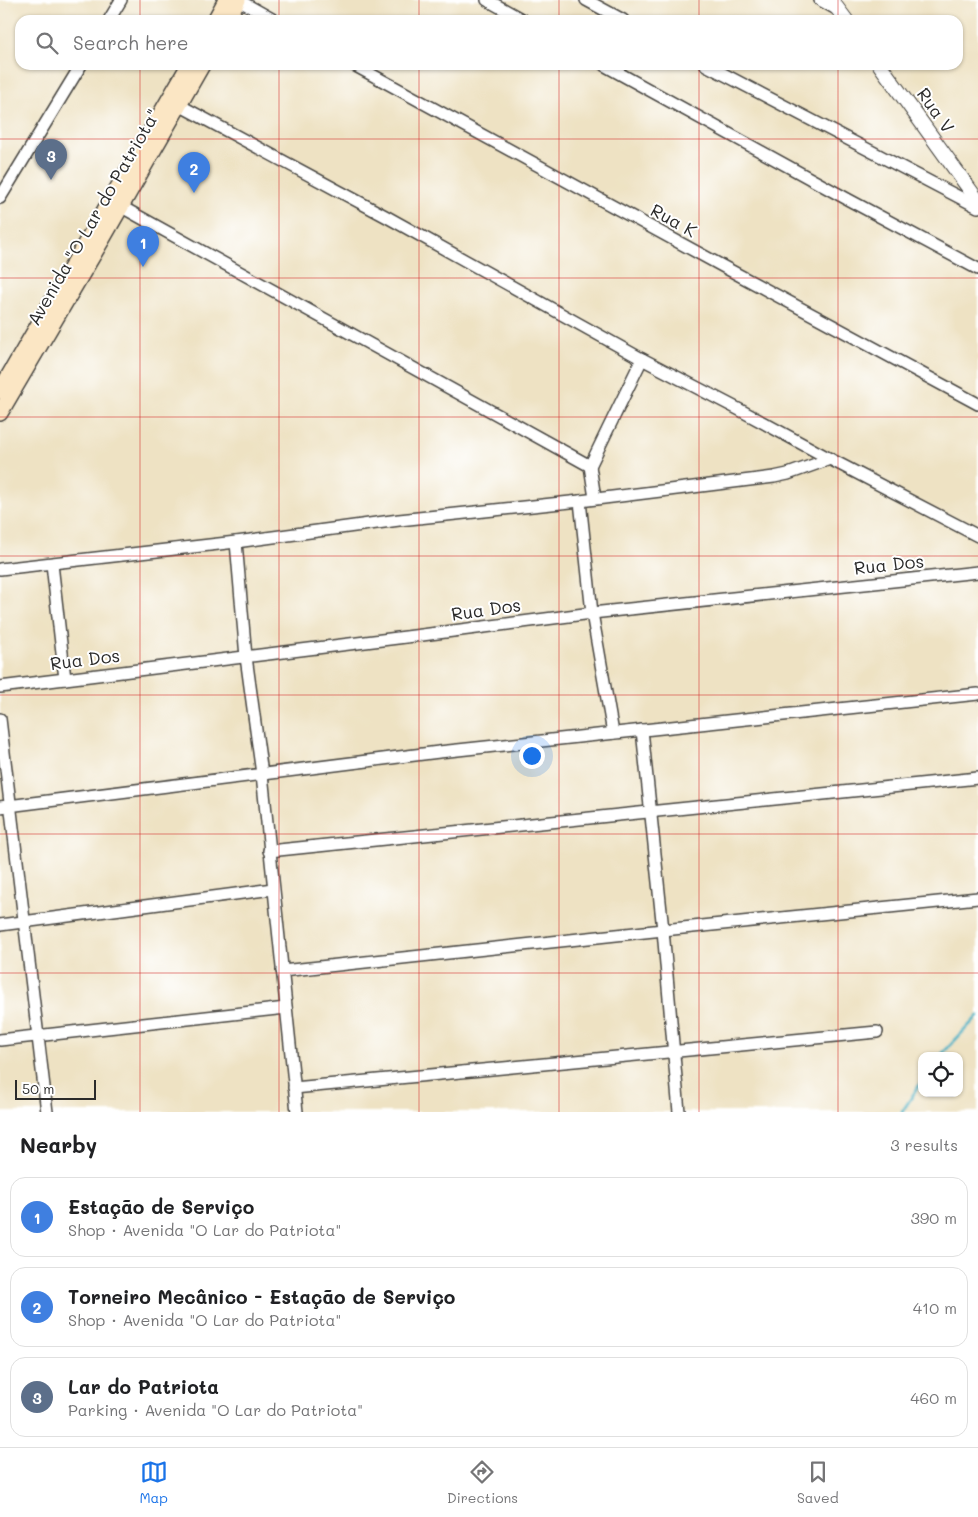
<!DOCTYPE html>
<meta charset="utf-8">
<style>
:root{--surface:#fff;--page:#f2f2f2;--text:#202124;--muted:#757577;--line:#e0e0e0;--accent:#1a73e8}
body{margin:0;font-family:Mali,sans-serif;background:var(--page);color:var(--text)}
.controls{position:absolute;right:15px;bottom:15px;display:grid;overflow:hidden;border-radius:10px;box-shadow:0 1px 4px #0004}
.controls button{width:45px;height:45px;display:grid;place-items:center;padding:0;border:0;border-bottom:1px solid var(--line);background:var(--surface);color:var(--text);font:25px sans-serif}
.scale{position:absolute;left:15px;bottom:12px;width:81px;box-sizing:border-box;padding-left:5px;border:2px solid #2b2b2b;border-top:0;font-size:14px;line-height:18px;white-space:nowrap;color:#2b2b2b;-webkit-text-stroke:4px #fff;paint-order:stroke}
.you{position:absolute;left:531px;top:755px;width:18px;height:18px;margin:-12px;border:4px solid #fff;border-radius:50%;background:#1a73e8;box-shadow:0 0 0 8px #1a73e833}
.badge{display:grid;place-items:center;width:32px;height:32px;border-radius:50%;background:var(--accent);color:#fff;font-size:16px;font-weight:700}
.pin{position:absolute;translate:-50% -41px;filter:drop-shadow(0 1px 2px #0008)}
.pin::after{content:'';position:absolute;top:26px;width:18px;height:15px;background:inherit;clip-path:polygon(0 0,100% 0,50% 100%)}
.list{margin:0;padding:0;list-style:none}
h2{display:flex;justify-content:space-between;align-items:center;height:65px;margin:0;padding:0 20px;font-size:21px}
h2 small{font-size:16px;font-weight:400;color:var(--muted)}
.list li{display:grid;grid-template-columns:32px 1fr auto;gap:15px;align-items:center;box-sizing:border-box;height:80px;margin:0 10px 10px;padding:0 10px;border:1px solid var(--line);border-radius:15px}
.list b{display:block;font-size:19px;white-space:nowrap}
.list p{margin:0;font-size:16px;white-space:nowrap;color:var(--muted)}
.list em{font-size:16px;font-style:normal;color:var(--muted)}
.icon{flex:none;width:28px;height:28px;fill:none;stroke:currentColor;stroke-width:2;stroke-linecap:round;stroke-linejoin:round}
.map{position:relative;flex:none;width:978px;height:1112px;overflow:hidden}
.search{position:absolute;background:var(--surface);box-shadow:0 1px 4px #0004;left:15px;right:15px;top:15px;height:55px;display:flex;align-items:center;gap:12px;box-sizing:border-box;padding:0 18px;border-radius:15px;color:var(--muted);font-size:19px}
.sheet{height:335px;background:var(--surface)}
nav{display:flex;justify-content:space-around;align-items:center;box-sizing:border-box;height:70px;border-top:1px solid var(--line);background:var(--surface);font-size:14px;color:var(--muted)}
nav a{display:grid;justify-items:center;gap:2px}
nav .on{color:var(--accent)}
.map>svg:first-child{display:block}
</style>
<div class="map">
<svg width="978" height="1112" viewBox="0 0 978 1112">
<rect width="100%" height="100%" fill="#fff"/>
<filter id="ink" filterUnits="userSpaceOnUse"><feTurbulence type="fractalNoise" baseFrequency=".02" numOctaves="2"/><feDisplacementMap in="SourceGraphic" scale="10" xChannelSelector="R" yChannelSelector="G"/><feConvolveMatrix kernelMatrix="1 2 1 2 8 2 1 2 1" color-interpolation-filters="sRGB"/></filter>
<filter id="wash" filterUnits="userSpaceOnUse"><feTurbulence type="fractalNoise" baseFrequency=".0096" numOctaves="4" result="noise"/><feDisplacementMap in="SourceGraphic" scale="20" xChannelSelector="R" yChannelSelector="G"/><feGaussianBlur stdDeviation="1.12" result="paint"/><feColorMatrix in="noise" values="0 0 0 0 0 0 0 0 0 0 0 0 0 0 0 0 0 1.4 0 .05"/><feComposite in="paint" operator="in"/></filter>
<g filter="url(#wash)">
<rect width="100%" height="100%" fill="#eee2c3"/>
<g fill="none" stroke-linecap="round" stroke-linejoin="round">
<g stroke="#46b1c4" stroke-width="3">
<polyline points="940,1056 978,1016"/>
<polyline points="902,1112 922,1081"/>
</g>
</g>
</g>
<g filter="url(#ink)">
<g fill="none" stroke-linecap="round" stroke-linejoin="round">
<defs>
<g id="minor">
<polyline points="238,0 274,20"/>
<polyline points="487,0 523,20"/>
<polyline points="586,0 623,20"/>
<polyline points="820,0 838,10"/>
<polyline points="109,20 121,0"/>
<polyline points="354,65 724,267 978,404"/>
<polyline points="604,65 849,200 978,269"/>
<polyline points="706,65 978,207"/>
<polyline points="179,105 387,217 642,359 740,410 830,459 978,536"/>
<polyline points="0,198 81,65"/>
<polyline points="120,206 590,466 595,498"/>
<polyline points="590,466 642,359"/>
<polyline points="580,501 592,613 613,733"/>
<polyline points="236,542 246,657 262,774 297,1112"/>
<polyline points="52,564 65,679"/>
<polyline points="0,569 236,542 399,520 580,501 774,477 788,474 830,459"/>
<polyline points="0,687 422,635 592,613 978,572"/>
<polyline points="0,719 47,1112"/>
<polyline points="642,730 663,930 679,1112"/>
<polyline points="0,807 439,752 978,694"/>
<polyline points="269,851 978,778"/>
<polyline points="0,925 273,889"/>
<polyline points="282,971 663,930 978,898"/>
<polyline points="0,1040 286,1008"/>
<polyline points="294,1088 877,1032"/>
</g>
<g id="tertiary">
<polyline points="831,0 846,20"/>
<polyline points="880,65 978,201"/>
</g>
<g id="secondary">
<polyline points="215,20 226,0"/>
<polyline points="227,20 238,0"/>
<polyline points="0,391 189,65"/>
<polyline points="0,413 103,238 202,65"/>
</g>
</defs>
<use href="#minor" stroke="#484642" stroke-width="14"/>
<use href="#tertiary" stroke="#484642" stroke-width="16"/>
<use href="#secondary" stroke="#484642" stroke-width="18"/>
<use href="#minor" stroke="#fff" stroke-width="11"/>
<use href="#tertiary" stroke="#fff" stroke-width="14"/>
<use href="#secondary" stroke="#fbe6c4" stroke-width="15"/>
</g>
</g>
<path fill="none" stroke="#d62828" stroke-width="1" stroke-opacity="0.55" d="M140,0V20M279,0V20M419,0V20M559,0V20M699,0V20M838,0V20M140,65V1112M279,65V1112M419,65V1112M559,65V1112M699,65V1112M838,65V1112M0,139H978M0,278H978M0,417H978M0,556H978M0,695H978M0,834H978M0,973H978"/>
<g text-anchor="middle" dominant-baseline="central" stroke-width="4" stroke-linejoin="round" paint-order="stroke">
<g font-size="18" fill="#2b2b2b" stroke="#fff">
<text transform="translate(936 110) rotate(55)">Rua V</text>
<text transform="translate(93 217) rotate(-60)">Avenida "O Lar do Patriota"</text>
<text transform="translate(674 220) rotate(29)">Rua K</text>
<text transform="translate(889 564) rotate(-6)">Rua Dos</text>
<text transform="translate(486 609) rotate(-8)">Rua Dos</text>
<text transform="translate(85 659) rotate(-7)">Rua Dos</text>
</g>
</g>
</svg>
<div class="controls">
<button><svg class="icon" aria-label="locate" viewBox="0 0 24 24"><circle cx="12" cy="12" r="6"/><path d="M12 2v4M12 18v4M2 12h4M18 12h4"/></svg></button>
</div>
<div class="scale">50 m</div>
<div class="you"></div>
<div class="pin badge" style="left:143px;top:267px;background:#3f7fe0">1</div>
<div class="pin badge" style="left:194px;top:193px;background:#3f7fe0">2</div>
<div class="pin badge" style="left:51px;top:180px;background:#5c6f8a">3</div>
<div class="search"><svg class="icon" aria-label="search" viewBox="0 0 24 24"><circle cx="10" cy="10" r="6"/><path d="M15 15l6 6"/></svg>Search here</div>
</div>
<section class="sheet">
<h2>Nearby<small>3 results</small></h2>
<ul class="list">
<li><span class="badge" style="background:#3f7fe0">1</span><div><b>Estação de Serviço</b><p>Shop · Avenida &quot;O Lar do Patriota&quot;</p></div><em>390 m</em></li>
<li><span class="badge" style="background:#3f7fe0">2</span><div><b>Torneiro Mecânico - Estação de Serviço</b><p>Shop · Avenida &quot;O Lar do Patriota&quot;</p></div><em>410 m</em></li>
<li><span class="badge" style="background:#5c6f8a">3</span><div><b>Lar do Patriota</b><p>Parking · Avenida &quot;O Lar do Patriota&quot;</p></div><em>460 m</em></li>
</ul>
</section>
<nav>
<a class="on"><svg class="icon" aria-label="map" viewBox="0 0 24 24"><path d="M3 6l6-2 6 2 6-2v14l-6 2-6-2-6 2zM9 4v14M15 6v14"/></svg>Map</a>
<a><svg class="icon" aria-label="directions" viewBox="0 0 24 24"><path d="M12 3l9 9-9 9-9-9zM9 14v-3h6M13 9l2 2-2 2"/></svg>Directions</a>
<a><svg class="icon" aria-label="saved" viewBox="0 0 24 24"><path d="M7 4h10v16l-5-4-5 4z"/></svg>Saved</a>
</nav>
